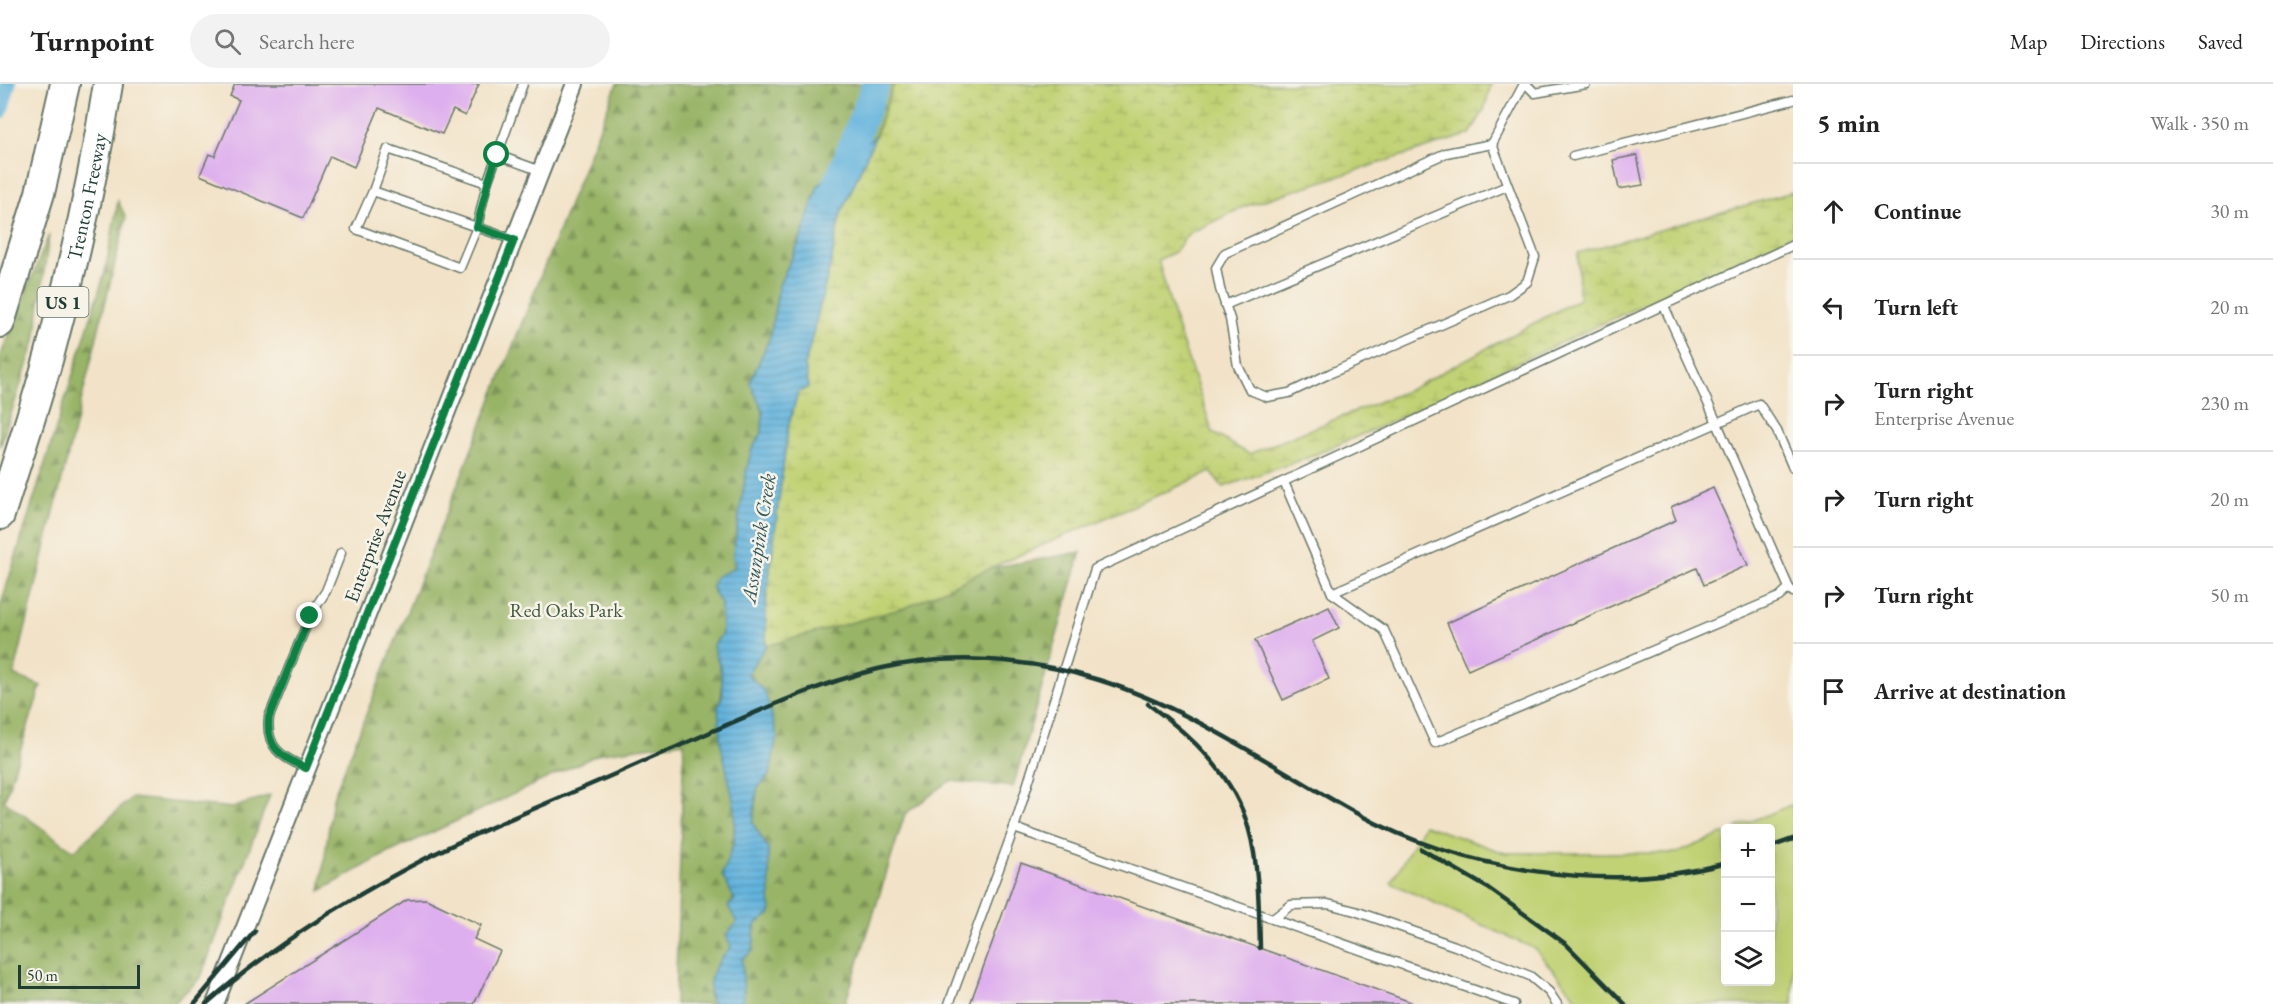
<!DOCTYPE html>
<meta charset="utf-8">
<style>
:root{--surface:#fff;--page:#f2f2f2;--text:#222;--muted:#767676;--line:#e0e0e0}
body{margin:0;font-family:"EB Garamond",serif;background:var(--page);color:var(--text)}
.controls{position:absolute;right:18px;bottom:18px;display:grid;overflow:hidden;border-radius:6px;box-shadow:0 6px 24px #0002}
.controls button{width:54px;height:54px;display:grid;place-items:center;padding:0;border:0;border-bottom:2px solid var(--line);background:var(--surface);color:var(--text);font:30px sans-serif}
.scale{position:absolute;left:18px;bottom:15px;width:122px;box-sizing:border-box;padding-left:6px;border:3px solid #1f3d34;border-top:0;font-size:16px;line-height:21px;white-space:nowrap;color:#1f3d34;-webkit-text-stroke:4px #f7f3e8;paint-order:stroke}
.stop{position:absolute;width:18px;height:18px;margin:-14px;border:4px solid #0b8043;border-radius:50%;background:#fff}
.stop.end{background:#0b8043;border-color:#fff;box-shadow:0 2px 6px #0008}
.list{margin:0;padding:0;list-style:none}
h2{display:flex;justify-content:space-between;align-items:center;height:78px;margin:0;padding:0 24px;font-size:26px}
h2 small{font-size:20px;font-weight:400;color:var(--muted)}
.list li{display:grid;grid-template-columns:39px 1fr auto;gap:18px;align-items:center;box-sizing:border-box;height:96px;padding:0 24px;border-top:2px solid var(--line)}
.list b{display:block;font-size:22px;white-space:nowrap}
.list p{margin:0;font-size:20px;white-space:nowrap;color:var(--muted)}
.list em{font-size:20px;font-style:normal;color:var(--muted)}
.icon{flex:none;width:33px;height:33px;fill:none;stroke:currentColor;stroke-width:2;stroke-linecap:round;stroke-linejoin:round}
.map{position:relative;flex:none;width:1793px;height:920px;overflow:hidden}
header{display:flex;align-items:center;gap:36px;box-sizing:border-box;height:84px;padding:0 30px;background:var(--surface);border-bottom:2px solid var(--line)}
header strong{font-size:28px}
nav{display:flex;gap:33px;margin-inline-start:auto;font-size:21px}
.search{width:420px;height:54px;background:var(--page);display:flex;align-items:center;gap:15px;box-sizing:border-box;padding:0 21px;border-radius:33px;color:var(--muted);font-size:22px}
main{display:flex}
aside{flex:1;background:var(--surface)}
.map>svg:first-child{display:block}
</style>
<header>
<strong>Turnpoint</strong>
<div class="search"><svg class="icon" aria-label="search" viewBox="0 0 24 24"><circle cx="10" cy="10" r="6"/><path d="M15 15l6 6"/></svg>Search here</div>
<nav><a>Map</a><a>Directions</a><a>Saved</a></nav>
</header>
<main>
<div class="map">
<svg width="1793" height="920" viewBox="0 0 1793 920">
<defs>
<pattern id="forest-firs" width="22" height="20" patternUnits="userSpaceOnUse" patternTransform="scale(1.5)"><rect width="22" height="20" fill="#98b466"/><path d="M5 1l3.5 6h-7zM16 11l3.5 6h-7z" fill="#7b9455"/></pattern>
<pattern id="wetland-marsh" width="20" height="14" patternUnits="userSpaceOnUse" patternTransform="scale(1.5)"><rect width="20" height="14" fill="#c1d274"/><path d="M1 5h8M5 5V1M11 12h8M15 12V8" fill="none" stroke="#a5b565"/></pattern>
<pattern id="water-rules" width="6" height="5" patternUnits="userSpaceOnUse" patternTransform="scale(1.5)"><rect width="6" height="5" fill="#62b3dd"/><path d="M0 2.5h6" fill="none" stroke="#5093b4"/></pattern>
</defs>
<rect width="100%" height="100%" fill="#f7f3e8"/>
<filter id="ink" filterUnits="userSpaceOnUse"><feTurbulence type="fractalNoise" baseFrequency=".0167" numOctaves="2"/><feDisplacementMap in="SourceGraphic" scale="12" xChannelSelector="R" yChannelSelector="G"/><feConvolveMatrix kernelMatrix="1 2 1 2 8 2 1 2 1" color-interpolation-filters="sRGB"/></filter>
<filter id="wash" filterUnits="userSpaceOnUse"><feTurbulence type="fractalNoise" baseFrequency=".008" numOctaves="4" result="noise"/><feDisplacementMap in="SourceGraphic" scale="24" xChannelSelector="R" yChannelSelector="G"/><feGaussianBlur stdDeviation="1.35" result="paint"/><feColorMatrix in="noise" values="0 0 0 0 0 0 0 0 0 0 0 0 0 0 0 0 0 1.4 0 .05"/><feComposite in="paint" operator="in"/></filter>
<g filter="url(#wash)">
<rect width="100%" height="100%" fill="#f2e3c8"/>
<polygon fill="#c1d274" stroke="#708854" stroke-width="1.5" points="1793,720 1793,920 1582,920 1535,865 1391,799 1424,741 1505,769 1677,769 1725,749 1726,898 1770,898 1770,744 1735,744"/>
<g fill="url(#forest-firs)" stroke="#5c784d" stroke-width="1.5">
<path d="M617,0H894L876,51L818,102L801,154L779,201L770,253L750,299L763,327L762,349L752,365L747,384L733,470L735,484L716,493L712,504L721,520L722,550L713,562C721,585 726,600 718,624L735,724L734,758L722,791C726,799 732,807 735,816C744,849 722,881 708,909L712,920H675L684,658L601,669L382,772L320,807L333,714Z"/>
<polygon points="118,117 126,134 14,591 41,602 4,717 74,767 131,714 233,724 270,711 201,893 173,920 0,920 0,523 105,188"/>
<polygon points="49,151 35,257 0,363 0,273"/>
<polygon points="1081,468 1013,703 950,697 905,730 845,920 738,920 744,914 742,875 753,867 755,841 768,764 753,740 757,705 770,690 765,608 746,590 766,562 907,523 990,484"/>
</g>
<polygon fill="url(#wetland-marsh)" stroke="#708854" stroke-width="1.5" points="894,0 1491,0 1484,26 1470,50 1243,123 1188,150 1175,168 1158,176 1176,240 1213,349 1249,370 1411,305 1579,215 1578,169 1793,108 1793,151 1386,340 1307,374 1223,403 1211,388 990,484 907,523 766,562 766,518 788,344 798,308 808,304 805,281 831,178 840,132 876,51"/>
<path fill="url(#water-rules)" stroke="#407888" stroke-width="1.5" d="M876,51L840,132L831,178L805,281L808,304L798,308L788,344L766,518V562L747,590L765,608L777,651L770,690L757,705L753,740L768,764L771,830L755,841L753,867L742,875L744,914L738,920H712C704,894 715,881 731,863L726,851L737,839L728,822L735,816L722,791L734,758L735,724L721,661L718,624L723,610L721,586L713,562L722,550L721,520L712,504L715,493L735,484L733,470L747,383L752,365L762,349L763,327L750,299L770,253L779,201L801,154L818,102Z"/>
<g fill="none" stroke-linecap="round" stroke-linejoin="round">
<polyline stroke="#62b3dd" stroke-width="16" points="0,28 8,0"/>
<polyline stroke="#62b3dd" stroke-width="28" points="832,113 876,0"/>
</g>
<g id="blocks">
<g fill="#deafee">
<polygon points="235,0 479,0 465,32 453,26 442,50 379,24 354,83 330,72 303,134 200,91 209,70 215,72 239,16 230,12"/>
<polygon points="1637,71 1643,101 1619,105 1613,76"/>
<polygon points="1713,404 1748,481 1704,501 1697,484 1468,586 1447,539 1676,436 1671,423"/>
<polygon points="1329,523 1339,544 1312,557 1329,595 1283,616 1255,556"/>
<polygon points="1021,779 1411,918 1411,920 970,920"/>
<polygon points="426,815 481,841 474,855 500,867 474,920 244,920 407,816"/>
</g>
</g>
</g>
<g filter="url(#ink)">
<use href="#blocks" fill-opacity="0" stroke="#697768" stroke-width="1.5"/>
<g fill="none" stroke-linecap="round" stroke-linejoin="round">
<defs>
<g id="lane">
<polyline points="1526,0 1535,9 1586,0"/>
<polyline points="1492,60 1446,69 1225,169 1216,184 1220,205 1230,235 1238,282 1250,306 1267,313 1289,309 1331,289 1509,211 1527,198 1535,173 1492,60 1524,0"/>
<polyline points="497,71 541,87"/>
<polyline points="1573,72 1793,16"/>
<polyline points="487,99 523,0"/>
<polyline points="373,107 388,65 487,99 477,143 460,184 356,145 373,107 514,156"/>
<polyline points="1225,221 1507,102"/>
<polyline points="1793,384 1777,347 1759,320 1717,339 1789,504 1793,508"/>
<polyline points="1284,398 1332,509 1384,546 1435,659 1779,513 1789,504"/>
<polyline points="1332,509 1717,339 1664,222"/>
<path d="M306,684C281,673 265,663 269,633L310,532L326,507L341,469"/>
<polyline points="1014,744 1514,920"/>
<polyline points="1273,835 1291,821 1328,820 1355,827 1455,862 1530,892 1549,908 1557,920"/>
<polyline points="949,920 1014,744 1095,485 1793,161"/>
</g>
<polyline id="street" points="215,920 575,0"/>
<g id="highway">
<polyline points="0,239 40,109 65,0"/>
<path id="s1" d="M0,431C17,377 35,323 50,269C74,181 94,90 108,0"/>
</g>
</defs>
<use href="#lane" stroke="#697768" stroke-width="11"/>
<use href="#street" stroke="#697768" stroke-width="20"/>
<use href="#highway" stroke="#697768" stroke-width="32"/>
<use href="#lane" stroke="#fff" stroke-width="8"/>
<use href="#street" stroke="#fff" stroke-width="16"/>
<use href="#highway" stroke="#fff" stroke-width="28"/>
<g stroke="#1f3d34" stroke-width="4.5">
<path d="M1148,620C1191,651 1235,692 1249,746C1259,781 1259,828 1260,864"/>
<polyline points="1770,763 1793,755"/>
<polyline points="1421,765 1488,804 1566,860 1625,920"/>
<polyline points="194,920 255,847"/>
<path d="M206,920C274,860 354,811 434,770C496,739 561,714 624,686C654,672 685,660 715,646C768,623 821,599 878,585C948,568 1030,574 1099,596C1192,625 1271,682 1356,729C1460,786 1610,811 1726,779"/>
</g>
</g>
</g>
<g fill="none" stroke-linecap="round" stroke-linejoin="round" filter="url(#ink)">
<path stroke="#0b8043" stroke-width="8" d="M310,532L269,633C265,663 281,673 306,684L514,156L477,143L488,99L497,71"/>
</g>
<g text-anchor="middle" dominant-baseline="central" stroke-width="5" stroke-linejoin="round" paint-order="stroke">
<rect fill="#f7f3e8" stroke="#60746a" stroke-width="1.5" x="37.5" y="203" width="51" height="30" rx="4.5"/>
<g font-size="18" font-weight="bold" fill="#1f3d34">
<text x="63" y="218">US 1</text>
</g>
<g font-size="20" fill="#1f3d34" stroke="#f7f3e8">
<text stroke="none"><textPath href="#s1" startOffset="330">Trenton Freeway</textPath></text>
<text transform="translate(375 452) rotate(-69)">Enterprise Avenue</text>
</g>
<g font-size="20" fill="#3f5b41" stroke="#f7f3e8">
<text x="566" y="526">Red Oaks Park</text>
</g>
<g font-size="21" font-style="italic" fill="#305a5e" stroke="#f7f3e8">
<text transform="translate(758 454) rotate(-81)">Assunpink Creek</text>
</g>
</g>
</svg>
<div class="controls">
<button>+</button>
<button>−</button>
<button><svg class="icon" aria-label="layers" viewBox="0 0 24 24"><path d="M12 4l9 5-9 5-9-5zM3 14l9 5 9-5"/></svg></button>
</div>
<div class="scale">50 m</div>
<div class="stop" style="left:497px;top:71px"></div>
<div class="stop end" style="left:310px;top:532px"></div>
</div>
<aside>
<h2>5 min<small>Walk · 350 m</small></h2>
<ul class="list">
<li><svg class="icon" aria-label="ahead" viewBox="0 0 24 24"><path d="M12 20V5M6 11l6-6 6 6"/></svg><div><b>Continue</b></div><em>30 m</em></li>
<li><svg class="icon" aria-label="left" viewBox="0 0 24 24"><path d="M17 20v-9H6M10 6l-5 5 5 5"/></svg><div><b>Turn left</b></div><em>20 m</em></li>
<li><svg class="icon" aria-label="right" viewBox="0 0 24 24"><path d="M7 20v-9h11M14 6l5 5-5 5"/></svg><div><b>Turn right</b><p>Enterprise Avenue</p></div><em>230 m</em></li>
<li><svg class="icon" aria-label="right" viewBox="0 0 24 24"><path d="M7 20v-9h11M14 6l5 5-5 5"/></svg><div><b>Turn right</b></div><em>20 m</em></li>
<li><svg class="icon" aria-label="right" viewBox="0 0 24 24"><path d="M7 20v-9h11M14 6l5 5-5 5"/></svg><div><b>Turn right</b></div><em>50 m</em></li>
<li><svg class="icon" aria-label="arrive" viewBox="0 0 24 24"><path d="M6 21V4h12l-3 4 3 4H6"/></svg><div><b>Arrive at destination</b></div></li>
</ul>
</aside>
</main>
